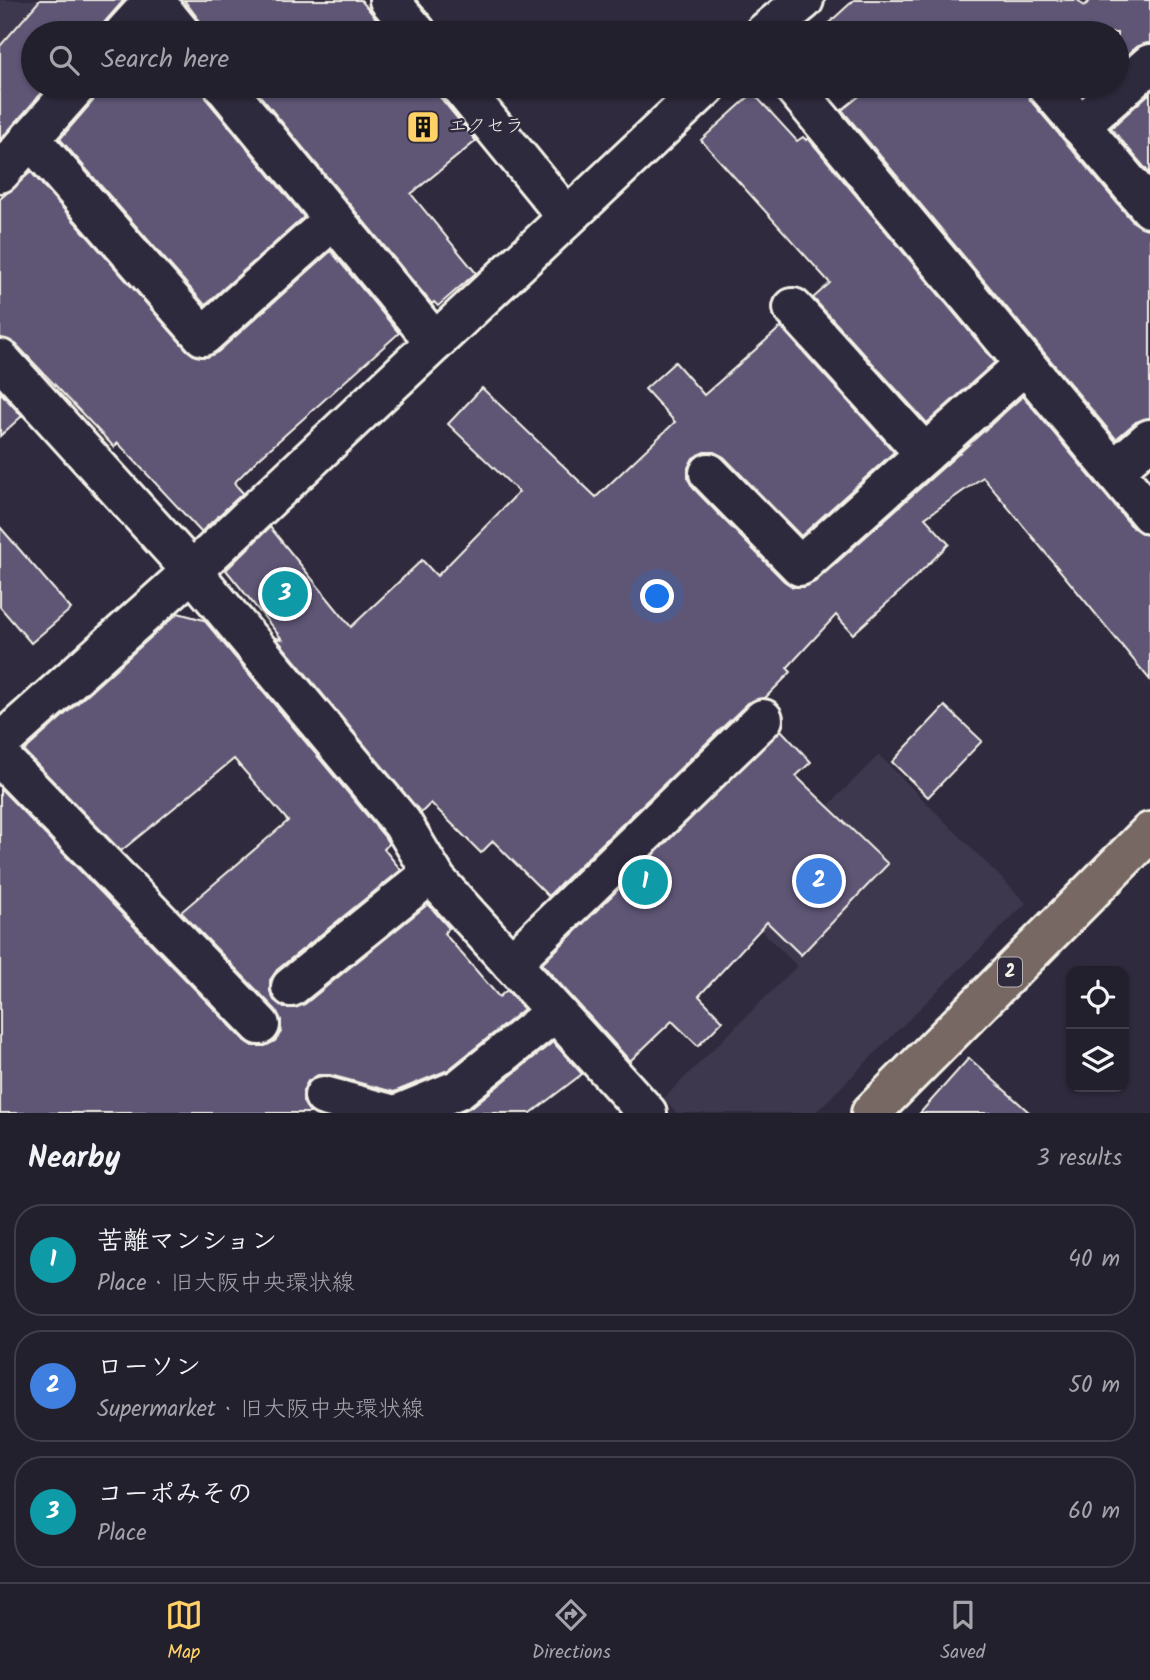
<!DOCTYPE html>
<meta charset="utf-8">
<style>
:root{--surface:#23202e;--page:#2b2836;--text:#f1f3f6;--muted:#a3a3aa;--line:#403e4a;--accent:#ffd166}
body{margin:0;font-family:Kalam,"Klee One",sans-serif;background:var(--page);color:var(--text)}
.controls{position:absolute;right:21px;bottom:21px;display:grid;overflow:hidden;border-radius:14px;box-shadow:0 2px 5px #0004}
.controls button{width:63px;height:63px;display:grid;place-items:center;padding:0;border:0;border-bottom:2px solid var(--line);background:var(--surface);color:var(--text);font:35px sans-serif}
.you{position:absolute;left:658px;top:597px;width:24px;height:24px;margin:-18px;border:5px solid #fff;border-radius:50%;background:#1a73e8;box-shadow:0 0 0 10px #1a73e833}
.badge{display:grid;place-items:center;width:46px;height:46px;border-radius:50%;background:var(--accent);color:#fff;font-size:23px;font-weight:700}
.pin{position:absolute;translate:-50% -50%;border:4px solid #fff;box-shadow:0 2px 7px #0006}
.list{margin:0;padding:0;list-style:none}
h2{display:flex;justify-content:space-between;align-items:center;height:91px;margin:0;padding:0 28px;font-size:30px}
h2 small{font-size:23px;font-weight:400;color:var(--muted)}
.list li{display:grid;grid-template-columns:46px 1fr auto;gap:21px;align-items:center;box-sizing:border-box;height:112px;margin:0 14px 14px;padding:0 14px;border:2px solid var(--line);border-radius:28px}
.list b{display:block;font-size:26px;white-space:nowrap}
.list p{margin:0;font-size:23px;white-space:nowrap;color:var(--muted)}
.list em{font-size:23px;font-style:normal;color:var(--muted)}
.icon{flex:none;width:38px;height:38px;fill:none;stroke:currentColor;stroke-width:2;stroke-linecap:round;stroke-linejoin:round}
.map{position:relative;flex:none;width:1150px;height:1113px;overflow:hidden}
.search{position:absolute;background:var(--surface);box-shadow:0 2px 5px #0004;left:21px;right:21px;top:21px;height:77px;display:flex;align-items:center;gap:18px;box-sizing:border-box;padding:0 24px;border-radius:38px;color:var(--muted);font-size:26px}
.sheet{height:469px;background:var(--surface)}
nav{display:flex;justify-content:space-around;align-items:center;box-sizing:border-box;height:98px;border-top:2px solid var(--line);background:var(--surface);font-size:19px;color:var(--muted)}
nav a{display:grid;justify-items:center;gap:4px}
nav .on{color:var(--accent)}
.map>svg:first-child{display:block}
</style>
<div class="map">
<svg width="1150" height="1113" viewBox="0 0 1150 1113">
<rect width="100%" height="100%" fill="#2f2a3d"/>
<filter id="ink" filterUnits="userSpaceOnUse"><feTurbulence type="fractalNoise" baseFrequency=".0143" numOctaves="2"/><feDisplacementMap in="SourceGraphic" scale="14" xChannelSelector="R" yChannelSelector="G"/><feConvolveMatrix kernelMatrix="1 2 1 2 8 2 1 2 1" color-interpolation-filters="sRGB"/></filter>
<g filter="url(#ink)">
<g fill="#3d384e">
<polygon points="0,0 70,0 41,33 33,33 33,42 0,80"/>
<polygon points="879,755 1026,903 815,1113 677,1113 663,1099 797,966 732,901"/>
</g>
<g fill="#5f5774" stroke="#f4f1e8" stroke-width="2">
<polygon points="40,0 124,0 95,33 33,33 33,86 48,86 0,140 0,46"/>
<polygon points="184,0 361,0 388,33 209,33"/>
<polygon points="854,0 1078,0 1084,6 1091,0 1150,0 1150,43 1136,47 1117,64 1117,33 822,33 820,31"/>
<polygon points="98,86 203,86 207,100 304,217 205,305 60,139 93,101"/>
<polygon points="252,86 431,86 476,141 411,194 476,273 438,306 434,302 432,304"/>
<polygon points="865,86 1026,86 1030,100 1133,222 1150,229 1150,418 1136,422 1116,439 842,110 868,89"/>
<polygon points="753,93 797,141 803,137 806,140 808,138 995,362 927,423 813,298 830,283 701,140"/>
<polygon points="1150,93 1150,174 1111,128"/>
<polygon points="31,172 187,350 195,356 207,357 218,352 331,251 399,333 256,461 234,483 243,493 201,532 118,443 114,447 16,344 0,338 0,199"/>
<polygon points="781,327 894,452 801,536 724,457 714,452 704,452 693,458 688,468 688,479 693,488 784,581 793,587 804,587 815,582 1023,396 1133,528 1150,535 1150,680 983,477 925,518 949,544 905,587 853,634 836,615 787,668 791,672 765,698 748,703 548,896 493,841 481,853 431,803 421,813 276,638 282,639 226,570 270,527 351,627 422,560 437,576 519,492 448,424 482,388 596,497 675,422 645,389 675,362 704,395"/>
<polygon points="0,392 22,416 0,436"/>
<polygon points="0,527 71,609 31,643 0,607"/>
<polygon points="178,613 204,620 384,836 389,844 384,849 401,870 277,970 270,980 270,991 274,1000 284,1008 295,1008 305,1004 428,904 449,928 444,933 499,997 507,990 524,1009 448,1070 394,1092 330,1075 318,1075 308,1081 303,1091 303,1102 311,1113 0,1113 0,788 244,1040 253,1046 265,1046 275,1041 281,1032 281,1020 276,1010 181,912 288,821 234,759 121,851 24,751"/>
<polygon points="945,706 982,741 928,797 892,762"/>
<polygon points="781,730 811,762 796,776 888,864 801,955 767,922 699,996 723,1021 698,1046 672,1021 630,1061 542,964"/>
<polygon points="553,1042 582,1074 531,1113 458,1113 473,1106"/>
<polygon points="969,1058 970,1059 1030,1113 920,1113"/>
</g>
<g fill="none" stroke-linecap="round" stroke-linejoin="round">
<defs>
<g id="minor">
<polyline points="154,0 181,33"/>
<polyline points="389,0 417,33"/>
<polyline points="124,33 154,0"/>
<polyline points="764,33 804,0"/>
<polyline points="224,86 435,342"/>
<polyline points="460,86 567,217"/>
<polyline points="793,86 1150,514"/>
<polyline points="1047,86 1150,208"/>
<polyline points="1080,126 1150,64"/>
<polyline points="30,138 203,336 334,219"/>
<polyline points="0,173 77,86"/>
<polyline points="793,308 925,454"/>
<polyline points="0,359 192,571 402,823 437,881 647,1113"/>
<polyline points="1114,470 1150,439"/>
<polyline points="709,473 800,566 1025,364"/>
<polyline points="0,743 192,571 707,86"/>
<polyline points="0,757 260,1025"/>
<polyline points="511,963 763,719"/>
<polyline points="291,987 432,873"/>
<polyline points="324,1096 387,1113"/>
<polyline points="401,1113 459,1089 555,1012"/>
</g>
<polyline id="major" points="871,1113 1150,832"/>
</defs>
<use href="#minor" stroke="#f4f1e8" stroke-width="44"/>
<use href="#major" stroke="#f4f1e8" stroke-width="44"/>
<use href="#minor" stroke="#2f2a3d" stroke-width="38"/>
<use href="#major" stroke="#776864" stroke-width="38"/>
</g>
</g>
<defs>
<symbol id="building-square" viewBox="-11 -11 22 22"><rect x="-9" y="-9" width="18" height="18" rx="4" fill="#ffd166" stroke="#2f2a3d"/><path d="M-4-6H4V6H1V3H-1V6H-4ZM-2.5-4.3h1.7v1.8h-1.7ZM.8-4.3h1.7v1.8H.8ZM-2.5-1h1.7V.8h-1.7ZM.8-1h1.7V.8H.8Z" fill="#111"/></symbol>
</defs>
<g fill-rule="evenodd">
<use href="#building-square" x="404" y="108" width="38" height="38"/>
</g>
<g text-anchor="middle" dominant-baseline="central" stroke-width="5" stroke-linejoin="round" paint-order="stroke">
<rect fill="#2f2a3d" stroke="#b9b5b5" stroke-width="2" x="998" y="957.5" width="24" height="29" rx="5"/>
<g font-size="18" font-weight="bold" fill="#f4f1e8">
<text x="1010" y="972">2</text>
</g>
<g font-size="19" fill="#f4f1e8" stroke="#2f2a3d" text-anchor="start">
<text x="448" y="127">エクセラ</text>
</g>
</g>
</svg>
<div class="controls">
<button><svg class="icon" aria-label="locate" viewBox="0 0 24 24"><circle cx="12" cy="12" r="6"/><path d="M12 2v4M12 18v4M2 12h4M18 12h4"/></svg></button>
<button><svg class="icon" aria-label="layers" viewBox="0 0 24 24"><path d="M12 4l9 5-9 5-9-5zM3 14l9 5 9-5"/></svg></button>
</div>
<div class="you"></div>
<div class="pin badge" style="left:645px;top:882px;background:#0f9aa8">1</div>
<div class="pin badge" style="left:819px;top:881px;background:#3f7fe0">2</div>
<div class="pin badge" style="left:285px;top:594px;background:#0f9aa8">3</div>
<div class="search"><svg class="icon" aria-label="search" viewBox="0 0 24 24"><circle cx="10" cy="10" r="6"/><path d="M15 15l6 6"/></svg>Search here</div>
</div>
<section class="sheet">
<h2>Nearby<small>3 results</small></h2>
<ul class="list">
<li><span class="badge" style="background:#0f9aa8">1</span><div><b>苦離マンション</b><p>Place · 旧大阪中央環状線</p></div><em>40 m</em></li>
<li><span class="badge" style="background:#3f7fe0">2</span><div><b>ローソン</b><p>Supermarket · 旧大阪中央環状線</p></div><em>50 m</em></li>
<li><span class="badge" style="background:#0f9aa8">3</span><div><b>コーポみその</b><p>Place</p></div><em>60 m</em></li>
</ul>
</section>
<nav>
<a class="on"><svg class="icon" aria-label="map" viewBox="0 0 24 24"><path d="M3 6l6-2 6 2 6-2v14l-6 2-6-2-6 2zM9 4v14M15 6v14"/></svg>Map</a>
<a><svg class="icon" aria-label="directions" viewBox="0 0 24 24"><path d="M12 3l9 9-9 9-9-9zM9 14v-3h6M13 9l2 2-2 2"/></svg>Directions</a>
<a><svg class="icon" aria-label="saved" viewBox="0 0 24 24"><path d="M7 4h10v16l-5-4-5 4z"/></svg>Saved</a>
</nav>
